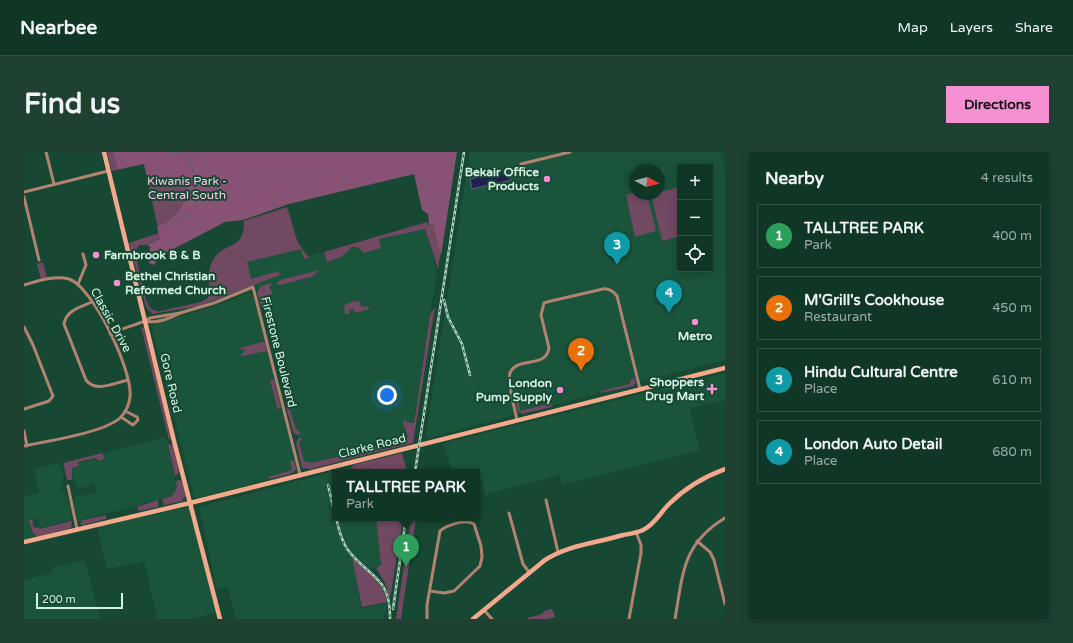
<!DOCTYPE html>
<meta charset="utf-8">
<style>
:root{--surface:#103626;--page:#1e4132;--text:#f1f3f6;--muted:#9caba7;--line:#305043;--accent:#f591d2}
body{margin:0;font-family:"Varela Round",sans-serif;background:var(--page);color:var(--text)}
.controls{position:absolute;right:12px;top:12px;display:grid;overflow:hidden;border-radius:0px;box-shadow:0 2px 10px #0003}
.controls button{width:36px;height:36px;display:grid;place-items:center;padding:0;border:0;border-bottom:1px solid var(--line);background:var(--surface);color:var(--text);font:20px sans-serif}
.compass{position:absolute;left:605px;top:12px;width:36px;height:36px;border-radius:50%;background:var(--surface);box-shadow:0 2px 10px #0003;rotate:97deg}
.scale{position:absolute;left:12px;bottom:10px;width:87px;box-sizing:border-box;padding-left:4px;border:2px solid #d4f4e3;border-top:0;font-size:11px;line-height:14px;white-space:nowrap;color:#d4f4e3;-webkit-text-stroke:3px #164833;paint-order:stroke}
.you{position:absolute;left:363px;top:243px;width:14px;height:14px;margin:-10px;border:3px solid #fff;border-radius:50%;background:#1a73e8;box-shadow:0 0 0 6px #1a73e833}
.badge{display:grid;place-items:center;width:26px;height:26px;border-radius:50%;background:var(--accent);color:#fff;font-size:13px;font-weight:700}
.pin{position:absolute;translate:-50% -33px;filter:drop-shadow(0 1px 2px #0008)}
.pin::after{content:'';position:absolute;top:21px;width:14px;height:12px;background:inherit;clip-path:polygon(0 0,100% 0,50% 100%)}
.popup{position:absolute;left:308px;top:317px;width:148px;height:52px;box-sizing:border-box;display:grid;place-content:center;border-radius:0px;background:var(--surface);filter:drop-shadow(0 1px 3px #0005);font-size:13px;white-space:nowrap;color:var(--muted)}
.popup b{font-size:15px;color:var(--text)}
.popup::after{content:'';position:absolute;left:50%;top:100%;margin-left:-8px;border:8px solid transparent;border-top-color:var(--surface)}
.list{margin:0;padding:0;list-style:none}
h2{display:flex;justify-content:space-between;align-items:center;height:52px;margin:0;padding:0 16px;font-size:17px}
h2 small{font-size:13px;font-weight:400;color:var(--muted)}
.list li{display:grid;grid-template-columns:26px 1fr auto;gap:12px;align-items:center;box-sizing:border-box;height:64px;margin:0 8px 8px;padding:0 8px;border:1px solid var(--line);border-radius:0px}
.list b{display:block;font-size:15px;white-space:nowrap}
.list p{margin:0;font-size:13px;white-space:nowrap;color:var(--muted)}
.list em{font-size:13px;font-style:normal;color:var(--muted)}
.icon{flex:none;width:22px;height:22px;fill:none;stroke:currentColor;stroke-width:2;stroke-linecap:round;stroke-linejoin:round}
.map{position:relative;flex:none;width:701px;height:467px;overflow:hidden;border-radius:0px}
header{display:flex;align-items:center;gap:24px;box-sizing:border-box;height:56px;padding:0 20px;background:var(--surface);border-bottom:1px solid var(--line)}
header strong{font-size:19px}
nav{display:flex;gap:22px;margin-inline-start:auto;font-size:14px}
.intro{display:flex;align-items:center;justify-content:space-between;box-sizing:border-box;height:96px;padding:0 24px}
h1{margin:0;font-size:28px}
.button{padding:10px 18px;border-radius:0px;background:var(--accent);color:#111;font-size:14px;font-weight:700}
main{display:flex;gap:24px;padding:0 24px}
aside{flex:1;background:var(--surface);border-radius:0px;box-shadow:0 2px 10px #0003}
.map>svg:first-child{display:block}
</style>
<header>
<strong>Nearbee</strong>
<nav><a>Map</a><a>Layers</a><a>Share</a></nav>
</header>
<div class="intro"><h1>Find us</h1><a class="button">Directions</a></div>
<main>
<div class="map">
<svg width="701" height="467" viewBox="0 0 701 467">
<rect width="100%" height="100%" fill="#164833"/>
<g fill="#1a543b" fill-rule="evenodd">
<path d="M446,0H696L701,20V208L401,287ZM656,15H686V117H656ZM611,18H635V42H611Z"/>
<polygon points="401,74 413,119 387,285 281,313 236,139 225,128 221,106 278,93 282,105"/>
<polygon points="223,141 227,142 230,144 274,320 174,346 170,345 127,173 191,154"/>
<polygon points="701,221 701,248 666,256 675,299 538,333 536,323 461,343 454,318 428,320 420,291"/>
<polygon points="142,285 153,336 148,344 118,352 114,336 118,353 59,367 59,369 54,370 49,348 52,347 51,343 58,342 59,344 72,340 70,332 54,337 49,327 48,316 55,315 55,311 72,307 73,309 81,308 80,301"/>
<polygon points="36,311 40,327 36,337 43,344 48,368 16,376 13,366 5,368 8,381 12,386 0,389 0,345 15,341 10,317"/>
<polygon points="328,315 346,316 346,320 311,320 311,366 352,366 357,414 346,417 328,407 337,456 363,451 360,467 212,467 204,435 193,438 175,355"/>
<polygon points="163,355 166,356 193,460 169,467 134,467 120,409 83,417 73,375"/>
<polygon points="60,408 77,467 0,467 0,428 28,421 27,416"/>
</g>
<g fill="#714962">
<path d="M83,0H432L414,117L401,77L355,87L357,96L340,101L334,95H328L317,105L303,110L300,100L403,70L404,73L410,72L398,20L135,81L136,87L122,93H115L111,101C115,116 118,140 125,154C128,158 131,159 136,159L177,150L184,146C187,135 182,122 188,110C199,88 221,100 220,69L263,55C270,72 270,94 286,105L280,107L277,97L223,110L227,127L255,119L256,123L175,154L128,162L122,155L105,91L135,81L120,12L88,19Z"/>
<polygon points="656,35 656,84 638,89 627,42 635,42 635,40"/>
<polygon points="611,40 611,42 623,42 632,79 611,85 602,43"/>
<polygon points="19,110 23,126 17,127 13,112"/>
<polygon points="296,118 287,125 257,133 252,132 256,128"/>
<polygon points="247,131 248,133 245,135 249,142 241,144 253,189 243,157 237,155 233,140 237,134"/>
<polygon points="331,149 336,150 337,155 344,154 345,157 331,161 329,157 325,158 325,162 321,162 320,153"/>
<polygon points="411,155 389,291 287,317 278,316 272,291 275,286 277,286 278,287 275,290 280,309 287,311 338,299 337,297 384,285 379,270 382,266 381,270 390,271 406,163"/>
<polygon points="117,175 120,176 147,286 145,288"/>
<polygon points="239,190 241,190 243,199 218,204 217,202 221,200 220,197 217,198 216,196"/>
<polygon points="610,226 612,229 610,234 577,241 577,239 606,232 606,228"/>
<polygon points="246,228 250,228 257,256 251,257 253,255"/>
<polygon points="495,249 496,259 527,251 528,255 498,262 493,258 492,250"/>
<polygon points="265,253 272,277 277,282 273,283 269,280 262,255"/>
<polygon points="146,292 150,294 155,320 153,323 151,324 144,293"/>
<polygon points="79,301 80,307 74,309 72,306 54,310 55,314 48,316 48,328 43,328 39,311"/>
<polygon points="378,301 383,320 346,320 345,316 329,319 328,318 329,313"/>
<polygon points="266,309 270,309 272,317 267,322 246,327 244,325 268,318"/>
<polygon points="154,328 158,329 162,344 159,346 159,349 140,353 138,347 148,344 153,336 152,330"/>
<polygon points="134,348 134,355 115,359 113,355"/>
<polygon points="82,363 82,367 59,373 56,372 59,368"/>
<polygon points="352,366 379,366 366,447 361,431 352,416 357,413"/>
<polygon points="387,366 392,366 377,467 372,467"/>
<polygon points="8,367 10,376 15,375 15,377 48,369 47,376 13,385 9,381 5,368"/>
<path d="M328,406C343,418 359,430 363,450L338,455Z"/>
<polygon points="528,457 531,465 524,467 504,467 503,466 518,462 520,459"/>
</g>
<path fill="#875274" d="M89,0H433L417,104L409,72L405,73L404,62L398,58L390,22L265,52L219,68L201,70L136,104L130,113L125,111L126,95L123,93L136,87L133,75C153,68 164,51 162,30L125,32L120,12L94,17Z"/>
<polygon fill="#22204e" stroke="#57607b" points="484,19 487,28 448,37 446,27"/>
<g fill="none" stroke-linecap="round" stroke-linejoin="round">
<g stroke="#57607b" stroke-width="1">
<polyline points="148,0 168,2 175,0"/>
<path d="M147,74C154,67 160,65 167,59C183,48 168,16 162,1"/>
</g>
<g stroke="#b38371" stroke-width="3">
<polyline points="22,0 30,32"/>
<polyline points="497,12 546,0"/>
<polyline points="0,40 84,19"/>
<polyline points="0,45 15,108"/>
<polyline points="54,132 62,113 59,102"/>
<path d="M0,133C14,129 31,123 45,127C69,135 109,219 106,245C105,253 101,261 96,266C79,281 23,289 0,294"/>
<path d="M68,150C57,155 42,158 40,172L62,228C72,241 90,231 104,228"/>
<path d="M122,169C131,172 148,166 156,161"/>
<polyline points="0,175 9,193 29,244 25,249 0,257"/>
<path d="M86,182C97,176 118,172 126,166L156,161L190,151L229,135L276,322"/>
<polyline points="97,265 109,273 114,268 113,265 101,259"/>
<path d="M493,268C491,257 483,231 486,221C493,204 522,217 525,196L517,163L520,151L527,149L579,137C585,136 589,139 593,144L616,237"/>
<polyline points="0,279 3,294"/>
<polyline points="44,334 53,377"/>
<polyline points="522,348 534,400"/>
<polyline points="485,361 499,412 505,420"/>
<polyline points="673,389 686,400 690,408 701,452"/>
<polyline points="460,458 468,467"/>
<path d="M403,467V453L416,379C423,373 441,367 450,372L457,394L458,405L456,414L430,439L420,441L406,439"/>
<polyline points="605,467 617,401 617,393 612,380"/>
<path d="M651,467C659,422 658,392 701,366"/>
</g>
<g stroke="#f4a98d" stroke-width="4.5">
<polyline points="80,0 150,289 196,467"/>
<polyline points="0,390 166,351 701,216"/>
<path d="M449,467L521,408C544,393 572,391 599,383C605,382 613,381 619,378C631,372 636,361 645,352C662,335 679,325 701,317"/>
</g>
<defs>
<g id="rail">
<polyline points="420,148 424,165 438,192 446,223"/>
<polyline points="391,320 440,0"/>
<polyline points="304,333 311,363"/>
<path d="M312,366C315,377 317,389 324,398C344,425 367,424 366,467"/>
<polyline points="369,457 382,366"/>
</g>
</defs>
<use href="#rail" stroke="#b0d4c2" stroke-width="2.5"/>
<use href="#rail" stroke="#164833" stroke-width="1" stroke-dasharray="3" stroke-linecap="butt"/>
</g>
<g fill="#f591d2" stroke="#164833" stroke-width="1.5">
<circle cx="523" cy="27" r="4"/>
<circle cx="72" cy="103" r="4"/>
<circle cx="93" cy="131" r="4"/>
<circle cx="671" cy="170" r="4"/>
<path d="M686 231h4v4h4v4h-4v4h-4v-4h-4v-4h4z"/>
<circle cx="536" cy="238" r="4"/>
</g>
<g text-anchor="middle" dominant-baseline="central" stroke-width="4" stroke-linejoin="round" paint-order="stroke">
<g font-size="12" font-weight="bold" fill="#d4f4e3" stroke="#164833" text-anchor="end">
<text x="515" y="20">Bekair Office<tspan x="515" dy="14">Products</tspan></text>
<text x="80" y="103" text-anchor="start">Farmbrook B &amp; B</text>
<text x="101" y="124" text-anchor="start">Bethel Christian<tspan x="101" dy="14">Reformed Church</tspan></text>
<text x="671" y="184" text-anchor="middle">Metro</text>
<text x="680" y="230">Shoppers<tspan x="680" dy="14">Drug Mart</tspan></text>
<text x="528" y="231">London<tspan x="528" dy="14">Pump Supply</tspan></text>
</g>
<g font-size="12" fill="#fbc9e7" stroke="#164833">
<text x="163" y="29">Kiwanis Park -<tspan x="163" dy="14">Central South</tspan></text>
</g>
<g font-size="12" fill="#d4f4e3" stroke="#164833">
<text transform="translate(87 168) rotate(61)">Classic Drive</text>
<text transform="translate(255 200) rotate(76)">Firestone Boulevard</text>
<text transform="translate(147 231) rotate(77)">Gore Road</text>
<text transform="translate(348 294) rotate(-14)">Clarke Road</text>
</g>
</g>
</svg>
<div class="controls">
<button>+</button>
<button>−</button>
<button><svg class="icon" aria-label="locate" viewBox="0 0 24 24"><circle cx="12" cy="12" r="6"/><path d="M12 2v4M12 18v4M2 12h4M18 12h4"/></svg></button>
</div>
<svg class="compass" viewBox="-18 -18 36 36"><path d="M0-13l5 13h-10z" fill="#e53935"/><path d="M0 13l5-13h-10z" fill="#9caba7"/></svg>
<div class="scale">200 m</div>
<div class="you"></div>
<div class="pin badge" style="left:382px;top:415px;background:#2e9e5b">1</div>
<div class="popup"><b>TALLTREE PARK</b>Park</div>
<div class="pin badge" style="left:557px;top:219px;background:#e8710a">2</div>
<div class="pin badge" style="left:593px;top:113px;background:#0f9aa8">3</div>
<div class="pin badge" style="left:645px;top:161px;background:#0f9aa8">4</div>
</div>
<aside>
<h2>Nearby<small>4 results</small></h2>
<ul class="list">
<li><span class="badge" style="background:#2e9e5b">1</span><div><b>TALLTREE PARK</b><p>Park</p></div><em>400 m</em></li>
<li><span class="badge" style="background:#e8710a">2</span><div><b>M'Grill's Cookhouse</b><p>Restaurant</p></div><em>450 m</em></li>
<li><span class="badge" style="background:#0f9aa8">3</span><div><b>Hindu Cultural Centre</b><p>Place</p></div><em>610 m</em></li>
<li><span class="badge" style="background:#0f9aa8">4</span><div><b>London Auto Detail</b><p>Place</p></div><em>680 m</em></li>
</ul>
</aside>
</main>
